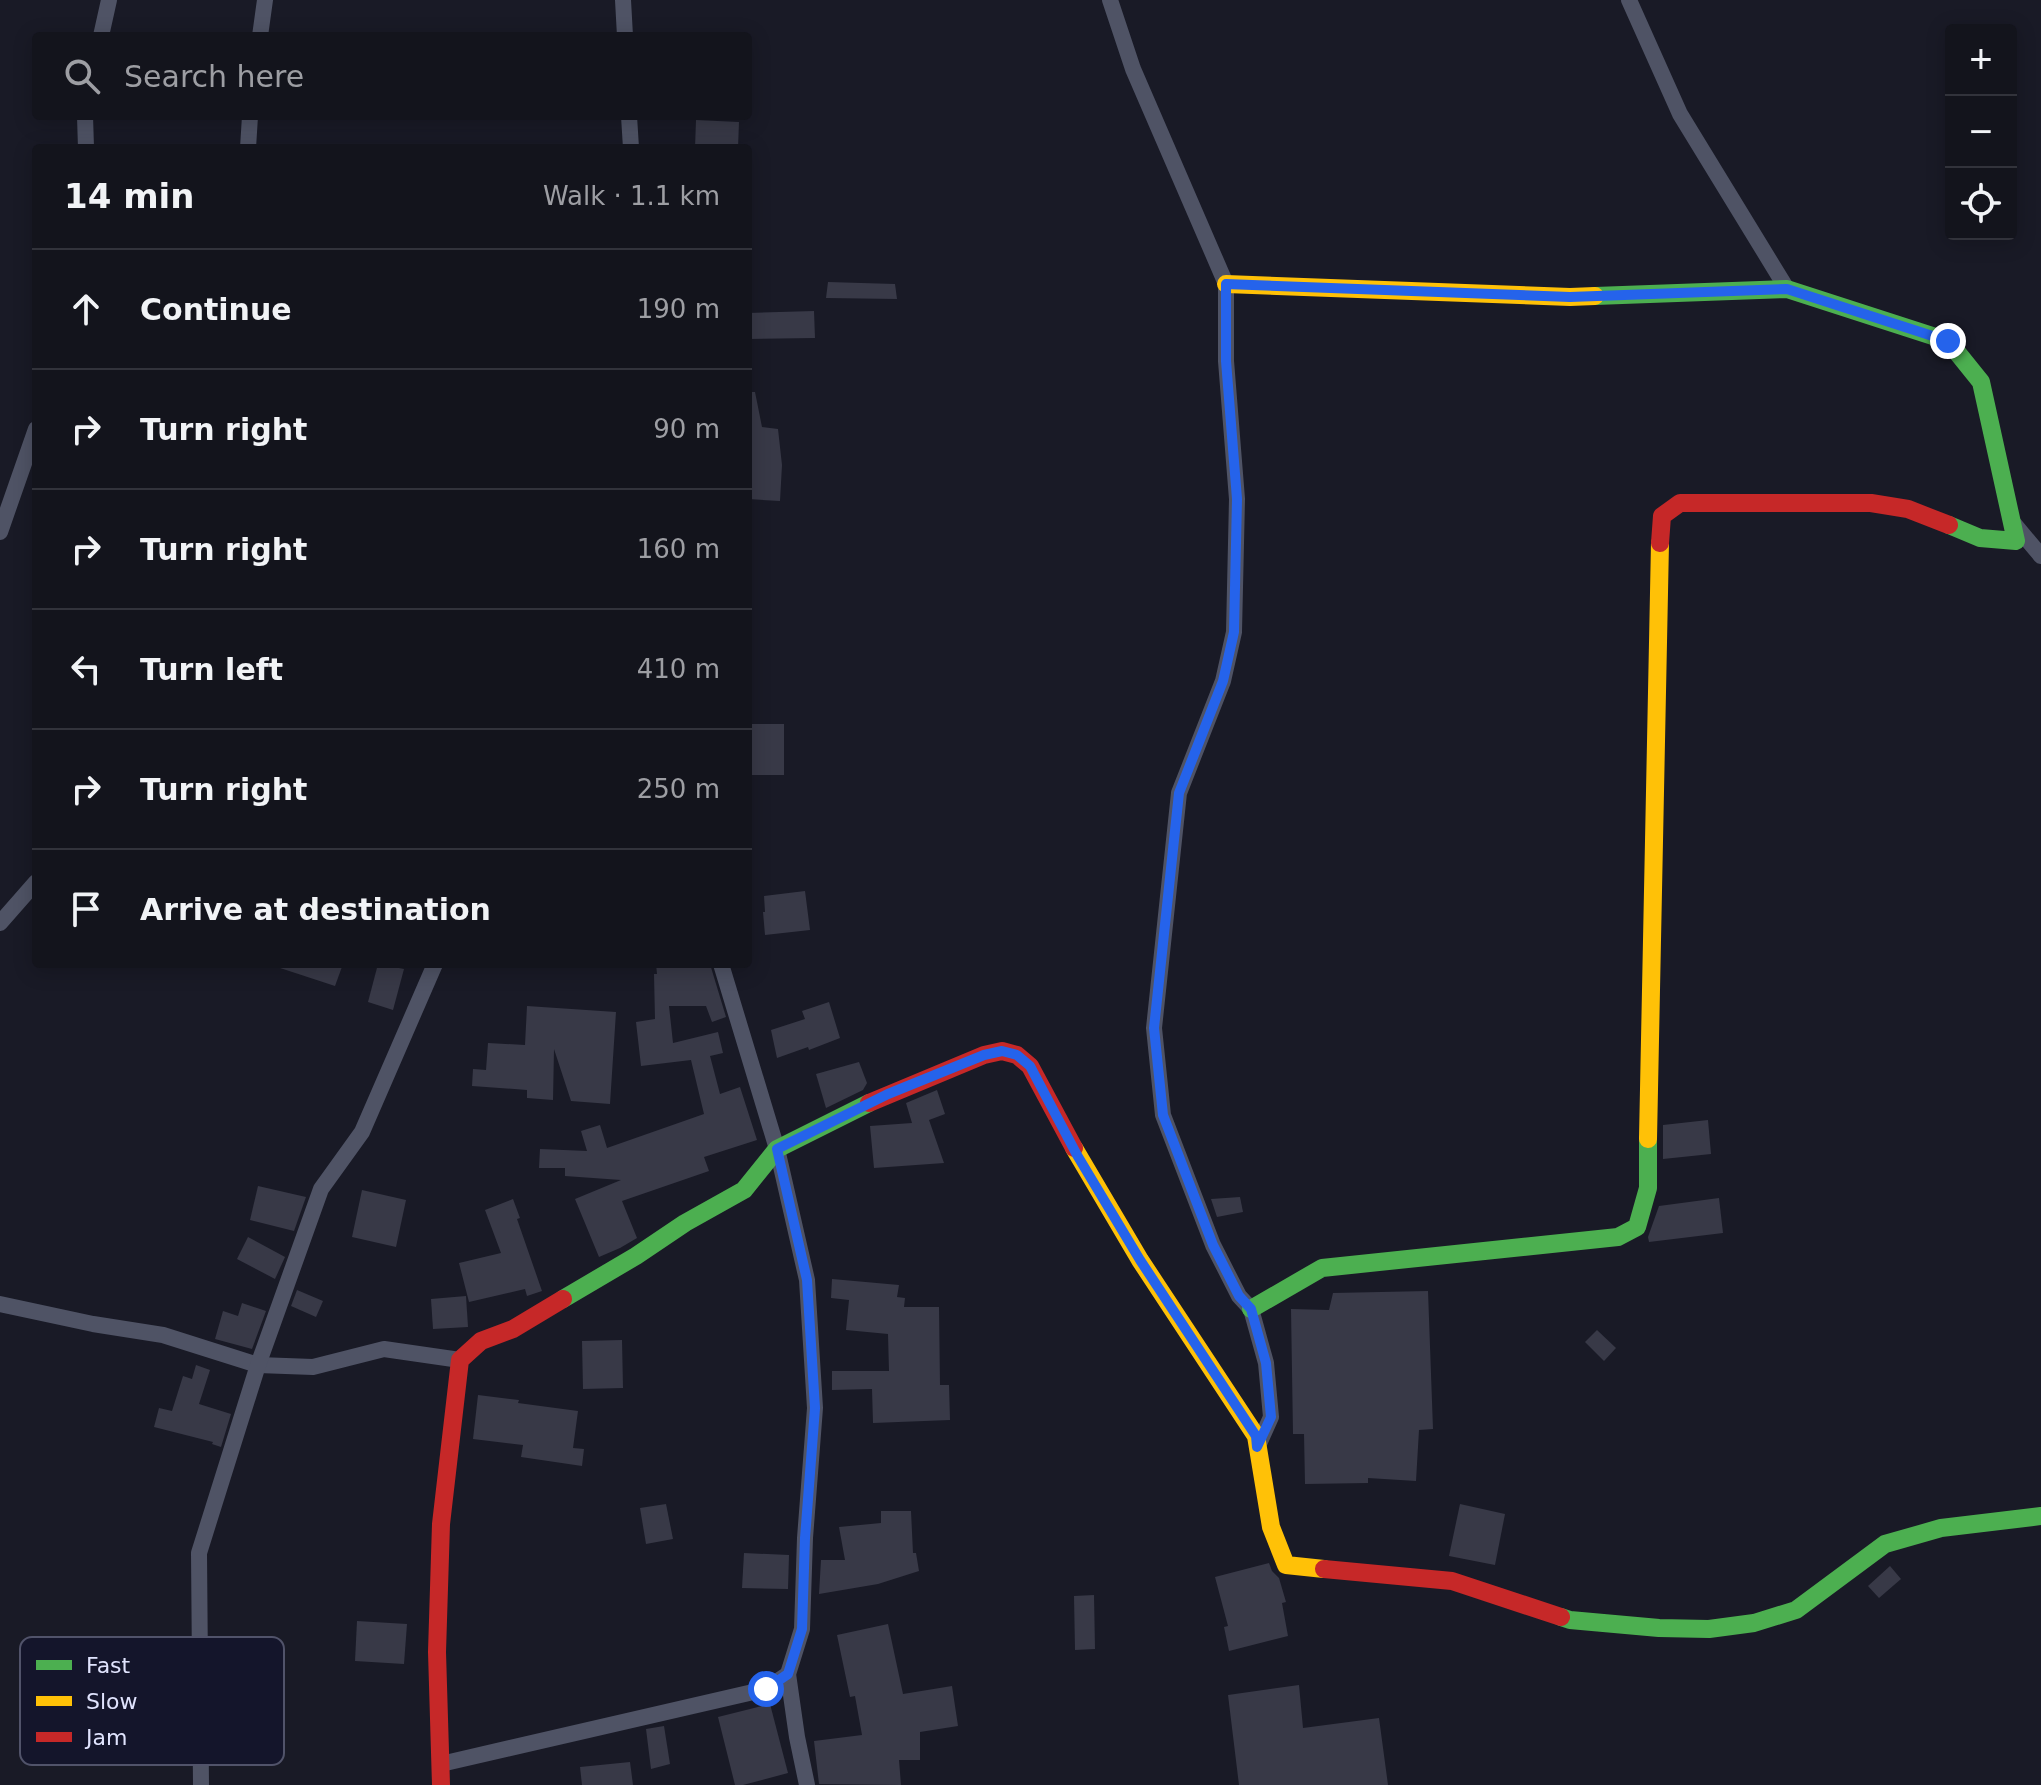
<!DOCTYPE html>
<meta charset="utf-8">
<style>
:root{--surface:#13141c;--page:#202129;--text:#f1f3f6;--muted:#9d9ea3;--line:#32333b}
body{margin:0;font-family:"DejaVu Sans",sans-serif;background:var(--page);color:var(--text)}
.controls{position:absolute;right:24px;top:24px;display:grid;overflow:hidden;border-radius:8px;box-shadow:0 4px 20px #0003}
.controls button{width:72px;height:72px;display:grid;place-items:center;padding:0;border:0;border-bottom:2px solid var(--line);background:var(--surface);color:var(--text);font:40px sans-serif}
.stop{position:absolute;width:24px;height:24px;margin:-18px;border:6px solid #2563eb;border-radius:50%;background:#fff}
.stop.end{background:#2563eb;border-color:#fff;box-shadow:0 2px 8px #0008}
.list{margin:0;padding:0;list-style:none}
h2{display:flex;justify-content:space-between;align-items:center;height:104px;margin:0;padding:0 32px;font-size:34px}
h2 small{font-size:26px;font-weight:400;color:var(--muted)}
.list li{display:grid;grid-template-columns:52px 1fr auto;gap:24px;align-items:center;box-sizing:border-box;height:120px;padding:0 32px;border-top:2px solid var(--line)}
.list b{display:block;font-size:30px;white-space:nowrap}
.list em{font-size:26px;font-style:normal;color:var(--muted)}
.icon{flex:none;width:44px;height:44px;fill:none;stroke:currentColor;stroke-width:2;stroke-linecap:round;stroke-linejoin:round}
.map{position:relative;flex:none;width:2041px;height:1785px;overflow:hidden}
.search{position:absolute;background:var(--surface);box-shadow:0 4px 20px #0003;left:32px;top:32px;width:720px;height:88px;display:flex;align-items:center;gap:20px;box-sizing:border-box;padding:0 28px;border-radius:8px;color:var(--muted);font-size:30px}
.panel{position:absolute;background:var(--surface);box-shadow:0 4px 20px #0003;left:32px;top:144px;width:720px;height:824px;border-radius:8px}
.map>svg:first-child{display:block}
</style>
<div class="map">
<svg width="2041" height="1785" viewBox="0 0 2041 1785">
<rect width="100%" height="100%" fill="#191a26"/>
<g fill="#383947">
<polygon points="696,120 739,122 738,148 695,148"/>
<polygon points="828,282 895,284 897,299 826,298"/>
<polygon points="814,311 815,338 748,339 748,313"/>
<polygon points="748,392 755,392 762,427 778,429 782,465 780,501 748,499"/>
<polygon points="751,724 784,724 784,775 752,775"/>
<polygon points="805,891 810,930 765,935 763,912 765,912 764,896"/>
<polygon points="277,964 343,964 335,986 277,967"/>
<polygon points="378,964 404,969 393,1010 368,1002"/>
<polygon points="656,964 710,964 726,1017 712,1022 706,1006 669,1006 673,1043 718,1032 723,1053 710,1056 720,1094 740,1087 757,1140 704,1157 709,1171 622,1201 637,1238 620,1248 599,1257 575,1199 621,1180 565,1176 565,1168 539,1168 540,1149 587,1151 581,1131 600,1125 607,1148 704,1114 691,1060 641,1066 636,1022 655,1019 654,974 657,974"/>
<polygon points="829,1002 840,1038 809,1050 808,1047 777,1058 771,1030 805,1019 802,1011"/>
<polygon points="527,1006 616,1012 610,1104 571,1101 554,1049 553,1100 527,1098 527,1090 472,1086 473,1069 486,1070 488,1043 525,1045"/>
<polygon points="859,1062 867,1083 863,1090 826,1108 816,1074"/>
<polygon points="937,1090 945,1114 929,1120 944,1163 874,1168 870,1126 912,1123 906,1103"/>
<polygon points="1708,1120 1711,1154 1663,1159 1663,1125"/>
<polygon points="258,1186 306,1197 294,1231 250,1220"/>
<polygon points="362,1190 406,1200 396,1247 352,1237"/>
<polygon points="1240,1197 1243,1212 1217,1217 1211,1199"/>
<polygon points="1719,1198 1723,1233 1649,1242 1648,1237 1659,1206"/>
<polygon points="513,1199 520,1218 517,1219 542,1291 527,1296 525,1289 469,1302 459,1263 501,1253 485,1210"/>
<polygon points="248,1237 285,1257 275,1279 237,1259"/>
<polygon points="832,1279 899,1285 897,1297 905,1298 904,1307 939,1307 940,1385 949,1385 950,1420 873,1423 872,1389 832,1390 832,1371 889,1371 888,1334 846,1330 849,1300 831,1298"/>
<polygon points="297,1290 323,1301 316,1317 291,1306"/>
<polygon points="1428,1291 1433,1429 1419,1430 1416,1481 1368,1478 1368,1483 1305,1484 1304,1434 1293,1434 1291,1309 1329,1310 1333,1293"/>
<polygon points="466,1296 468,1327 433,1329 431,1299"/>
<polygon points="242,1303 266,1311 252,1349 215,1339 223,1311 238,1316"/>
<polygon points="1597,1330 1616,1348 1604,1361 1585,1342"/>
<polygon points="622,1340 623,1388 583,1389 582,1341"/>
<polygon points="196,1365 210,1370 199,1404 231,1414 221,1447 212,1444 213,1442 154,1427 159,1408 172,1411 183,1376 192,1379"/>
<polygon points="478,1395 519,1400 518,1403 578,1411 573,1448 584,1449 582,1466 521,1457 523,1445 473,1439"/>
<polygon points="666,1504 673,1539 646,1544 640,1508"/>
<polygon points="1460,1504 1505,1514 1495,1565 1449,1556"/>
<polygon points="881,1511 911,1511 913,1553 916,1553 919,1571 878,1584 819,1594 821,1560 845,1560 839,1527 881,1523"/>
<polygon points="744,1553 789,1555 788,1589 742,1588"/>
<polygon points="1269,1563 1272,1571 1279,1578 1286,1602 1282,1603 1288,1636 1229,1651 1224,1627 1228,1626 1215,1577"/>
<polygon points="1890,1566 1901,1579 1879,1598 1868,1586"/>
<polygon points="1094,1595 1095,1649 1075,1650 1074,1596"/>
<polygon points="357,1621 407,1624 404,1664 355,1661"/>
<polygon points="888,1624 903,1694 952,1686 958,1726 920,1732 920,1760 899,1760 901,1785 819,1784 814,1741 862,1735 855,1696 850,1697 837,1635"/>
<polygon points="1299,1685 1303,1728 1379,1718 1388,1785 1239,1785 1228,1695"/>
<polygon points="770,1704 788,1773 743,1785 735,1785 718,1717"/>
<polygon points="664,1726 670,1764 651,1769 646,1729"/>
<polygon points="630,1762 633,1785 582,1785 580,1767"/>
</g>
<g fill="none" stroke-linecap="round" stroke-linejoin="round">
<g stroke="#4f5365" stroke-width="16">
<polyline points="623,0 625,36"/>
<polyline points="1110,0 1133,69 1226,284 1226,361 1237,499 1234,632 1223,681 1179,793 1154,1028 1163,1115 1213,1245 1239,1296 1251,1309 1266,1363 1271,1417 1258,1446"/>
<polyline points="1629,0 1680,114 1787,289"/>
<polyline points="101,36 109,0"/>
<polyline points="260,36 265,0"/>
<polyline points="85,116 86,148"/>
<polyline points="629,116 631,148"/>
<polyline points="248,148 250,116"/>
<polyline points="2015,525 2041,556"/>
<polyline points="0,532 36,429"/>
<polyline points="0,923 36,882"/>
<polyline points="721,964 777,1149 807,1280 815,1408 805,1538 802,1629 788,1674 797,1737 807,1785"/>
<polyline points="0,1304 93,1324 163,1335 258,1365 313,1367 384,1349 460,1360"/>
<polyline points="441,1764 766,1689 788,1674"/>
<polyline points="201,1785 199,1553 258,1365 321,1189 362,1132 435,964"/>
</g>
<g stroke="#4caf50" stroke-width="18">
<polyline points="1595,296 1787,289 1948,341 1981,382 2016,541 1980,538 1949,525"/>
<polyline points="563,1299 636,1256 685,1223 744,1190 777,1149 869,1103"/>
<polyline points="1251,1309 1322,1268 1618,1237 1637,1227 1648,1188 1648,1139"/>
<polyline points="1561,1617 1570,1620 1659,1628 1709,1629 1754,1623 1796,1610 1885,1544 1941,1528 2041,1516"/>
</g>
<g stroke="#ffc107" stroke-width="18">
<polyline points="1226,284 1570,297 1595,296"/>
<polyline points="1648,1139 1660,543"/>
<polyline points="1074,1148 1140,1260 1256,1436 1271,1527 1286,1565 1324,1569"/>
</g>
<g stroke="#c62828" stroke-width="18">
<polyline points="1660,543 1662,516 1680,503 1871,503 1908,509 1949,525"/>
<polyline points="869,1103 984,1055 1002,1051 1017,1055 1030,1066 1074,1148"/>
<polyline points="1324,1569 1452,1581 1561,1617"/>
<polyline points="441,1785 437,1652 441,1524 460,1360 481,1341 513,1329 563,1299"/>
</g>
</g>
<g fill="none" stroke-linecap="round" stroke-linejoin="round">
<polyline stroke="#2563eb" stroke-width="10" points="766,1689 788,1674 802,1629 805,1538 815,1408 807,1280 777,1149 888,1094 984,1055 1002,1051 1017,1055 1030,1066 1077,1155 1140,1260 1256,1436 1257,1447 1271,1417 1266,1363 1251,1309 1239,1296 1213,1245 1163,1115 1154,1028 1179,793 1223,681 1234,632 1237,499 1226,361 1226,284 1570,297 1787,289 1948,341"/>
</g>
<rect x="20" y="1637" width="264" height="128" rx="12" fill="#14152b" stroke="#51536a" stroke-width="2"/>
<rect x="36" y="1660" width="36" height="10" fill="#4caf50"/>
<rect x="36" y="1696" width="36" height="10" fill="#ffc107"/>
<rect x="36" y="1732" width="36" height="10" fill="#c62828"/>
<g font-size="22" fill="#e0e3fd">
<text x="86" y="1673">Fast</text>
<text x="86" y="1709">Slow</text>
<text x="86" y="1745">Jam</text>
</g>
</svg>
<div class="controls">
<button>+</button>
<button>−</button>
<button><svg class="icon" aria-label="locate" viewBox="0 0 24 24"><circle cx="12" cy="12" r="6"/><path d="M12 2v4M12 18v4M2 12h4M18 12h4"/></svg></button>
</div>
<div class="stop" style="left:766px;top:1689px"></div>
<div class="stop end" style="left:1948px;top:341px"></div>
<div class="search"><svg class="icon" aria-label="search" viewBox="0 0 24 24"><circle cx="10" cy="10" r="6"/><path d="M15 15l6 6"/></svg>Search here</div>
<section class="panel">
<h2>14 min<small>Walk · 1.1 km</small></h2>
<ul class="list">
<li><svg class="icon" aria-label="ahead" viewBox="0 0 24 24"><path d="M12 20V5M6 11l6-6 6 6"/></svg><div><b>Continue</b></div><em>190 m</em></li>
<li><svg class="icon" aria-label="right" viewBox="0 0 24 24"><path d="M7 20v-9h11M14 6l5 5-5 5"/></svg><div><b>Turn right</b></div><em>90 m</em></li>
<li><svg class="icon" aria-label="right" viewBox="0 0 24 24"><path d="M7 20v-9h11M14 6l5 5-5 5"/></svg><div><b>Turn right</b></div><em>160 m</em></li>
<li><svg class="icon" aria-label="left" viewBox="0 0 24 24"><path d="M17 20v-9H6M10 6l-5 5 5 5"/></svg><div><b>Turn left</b></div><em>410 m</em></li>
<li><svg class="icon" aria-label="right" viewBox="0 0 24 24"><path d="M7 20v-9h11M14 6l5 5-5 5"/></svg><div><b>Turn right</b></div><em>250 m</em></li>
<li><svg class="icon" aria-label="arrive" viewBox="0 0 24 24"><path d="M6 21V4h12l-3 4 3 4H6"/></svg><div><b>Arrive at destination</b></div></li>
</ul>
</section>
</div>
